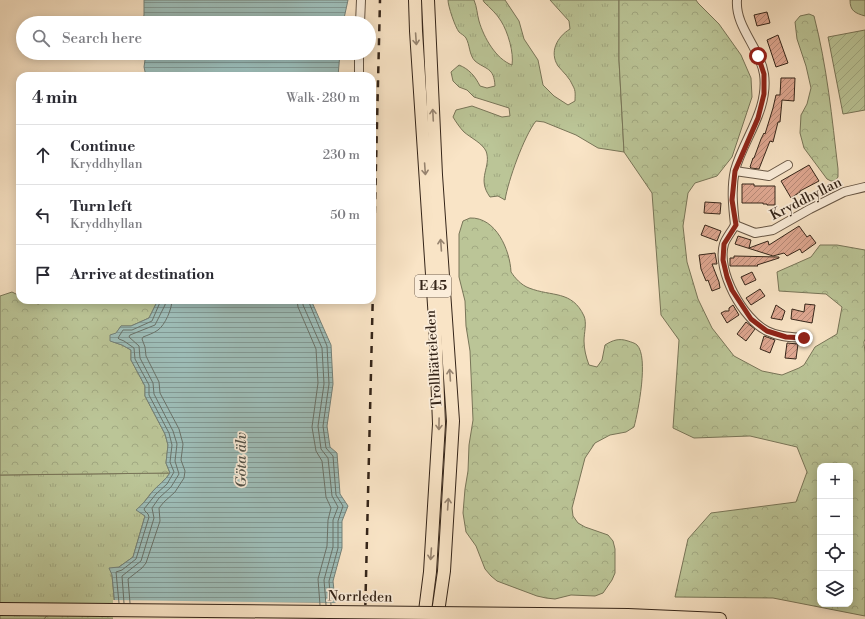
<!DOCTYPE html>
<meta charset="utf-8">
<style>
:root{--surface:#fff;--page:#f2f2f3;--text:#2b2b33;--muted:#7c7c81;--line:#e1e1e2}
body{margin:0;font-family:"Libre Bodoni",serif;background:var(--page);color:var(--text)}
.controls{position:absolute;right:12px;bottom:12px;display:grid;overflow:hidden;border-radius:8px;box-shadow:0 2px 10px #0003}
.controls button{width:36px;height:36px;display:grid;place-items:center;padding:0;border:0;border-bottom:1px solid var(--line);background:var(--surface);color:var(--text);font:20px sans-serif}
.stop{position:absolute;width:12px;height:12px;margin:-9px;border:3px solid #8f2418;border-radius:50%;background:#fff}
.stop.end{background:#8f2418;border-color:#fff;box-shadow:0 1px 4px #0008}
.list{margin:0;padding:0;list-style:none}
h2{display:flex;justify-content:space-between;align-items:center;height:52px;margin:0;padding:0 16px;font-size:17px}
h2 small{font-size:13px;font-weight:400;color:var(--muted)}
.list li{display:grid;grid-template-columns:26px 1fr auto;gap:12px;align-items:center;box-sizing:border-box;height:60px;padding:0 16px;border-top:1px solid var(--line)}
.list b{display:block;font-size:15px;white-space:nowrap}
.list p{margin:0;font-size:13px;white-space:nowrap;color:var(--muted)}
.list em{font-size:13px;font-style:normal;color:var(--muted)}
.icon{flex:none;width:22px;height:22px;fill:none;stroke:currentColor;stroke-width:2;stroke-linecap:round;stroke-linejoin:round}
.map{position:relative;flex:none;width:865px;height:619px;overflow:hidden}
.search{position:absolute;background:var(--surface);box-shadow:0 2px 10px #0003;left:16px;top:16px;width:360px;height:44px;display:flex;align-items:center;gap:10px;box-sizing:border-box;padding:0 14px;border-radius:22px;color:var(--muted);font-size:15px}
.panel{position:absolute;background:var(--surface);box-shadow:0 2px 10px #0003;left:16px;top:72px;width:360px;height:232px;border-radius:12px}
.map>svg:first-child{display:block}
</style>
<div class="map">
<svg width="865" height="619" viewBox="0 0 865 619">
<defs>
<pattern id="grass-tufts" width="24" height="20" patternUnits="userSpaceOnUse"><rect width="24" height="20" fill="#bbc597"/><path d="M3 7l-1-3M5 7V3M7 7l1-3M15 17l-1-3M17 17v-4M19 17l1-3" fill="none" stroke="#a1a982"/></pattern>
<pattern id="forest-crowns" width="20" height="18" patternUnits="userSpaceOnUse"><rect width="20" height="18" fill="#bbc597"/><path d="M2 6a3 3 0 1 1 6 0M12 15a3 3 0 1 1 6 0" fill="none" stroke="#a1a982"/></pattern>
<pattern id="garden-furrows" width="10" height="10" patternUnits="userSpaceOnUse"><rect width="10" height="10" fill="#bbc597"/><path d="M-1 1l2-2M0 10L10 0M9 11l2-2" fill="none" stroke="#a1a982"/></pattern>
<pattern id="water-rules" width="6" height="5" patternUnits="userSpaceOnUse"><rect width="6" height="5" fill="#9ebeb9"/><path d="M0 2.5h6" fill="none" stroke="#829a96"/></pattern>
<pattern id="building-hatch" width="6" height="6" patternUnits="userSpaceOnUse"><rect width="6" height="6" fill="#dfa791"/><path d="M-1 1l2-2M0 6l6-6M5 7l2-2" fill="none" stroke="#b68876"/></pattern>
</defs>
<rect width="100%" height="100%" fill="#f9e4c6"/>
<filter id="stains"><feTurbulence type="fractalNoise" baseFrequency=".005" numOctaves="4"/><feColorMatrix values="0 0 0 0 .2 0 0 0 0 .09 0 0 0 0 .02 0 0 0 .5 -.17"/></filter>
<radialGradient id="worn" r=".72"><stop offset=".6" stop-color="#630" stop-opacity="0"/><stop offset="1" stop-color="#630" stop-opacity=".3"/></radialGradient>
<g fill="url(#grass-tufts)" stroke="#787558">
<path d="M448,0H474C477,7 477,14 479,21C484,38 496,59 512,65C514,53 508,32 501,21C497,14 490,8 484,2L483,0H505L519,21L524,39L538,60L543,85L554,96L568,105L575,101C575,95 576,91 573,86C570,78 563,72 558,66C549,52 557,37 570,29L569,21L550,0H619V60L624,152L598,148L576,135L544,122L536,121C524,136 508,181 505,200L498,196L490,197C476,178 492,167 486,151C482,143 471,138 464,132C460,128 456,122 453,117L456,110L472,106L502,117L510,116L509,108L474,97L467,90L459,87L453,81L451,72L459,65C469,69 475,76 480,86L487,88L495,86C494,67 486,70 475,61C469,55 470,45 466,38C464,35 461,34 459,32C455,27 448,6 448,0Z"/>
<path d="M170,473C165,481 158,485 152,492C147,498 143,504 137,510L145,516L133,557L119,567L112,575L115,607L53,609L44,619H0V475Z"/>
</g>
<g fill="url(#forest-crowns)" stroke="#787558" fill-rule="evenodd">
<path d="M619,0H696L698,3L719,24L741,55L751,78L752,97L732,157L717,176L695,183L688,193L683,226L687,262L698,299L712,328L734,356L762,371L782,375L799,368L804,365L815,347L837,334L842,307L826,294L779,291L777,272L811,257L820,245H837L865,250V339L864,342L865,353V616L773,598L675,597L688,539L711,513L796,502L807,472L797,447L750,436L694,438L673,428L679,340L661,315L652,193L624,152L619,60ZM820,466H850V604H820Z"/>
<path d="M809,14L814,16C827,66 832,118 838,169V177L835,181H831L827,179L804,148L800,133L801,115L807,104L811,88L806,66L797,39L795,22L800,16Z"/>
<path d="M470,218C496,217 510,250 511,272C515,278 521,285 529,288C552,297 572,290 584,316C587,323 584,333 584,341C584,349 586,357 589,365L597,367L602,360L605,345C613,340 619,338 628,341C631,342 635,343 637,345C649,357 638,412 634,427L626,432L610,435L595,443L585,458L572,508L573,516L578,523L585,527L608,535L613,541L615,549V573L612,580L603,593L595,596L571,595L555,599L546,598L537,596L497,581L491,576L485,569L476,546L466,532L463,513L465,489L468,471L469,445L473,420L470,351L466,326L465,301L459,277V234L463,221Z"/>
<polygon points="12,292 20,296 20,300 28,300 38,304 51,300 158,300 149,318 131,326 121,326 111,341 122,345 131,350 131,360 145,386 145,396 165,434 168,445 166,463 170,473 0,475 0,296"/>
<polygon points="115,607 115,619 44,619 53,609"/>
</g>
<path fill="#bbc597" stroke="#787558" d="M850,0H865V16C855,13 850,11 850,0Z"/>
<polygon fill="url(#garden-furrows)" stroke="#787558" points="865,30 865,110 843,114 828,37"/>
<g fill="url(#water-rules)" stroke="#748179">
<polygon points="144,0 348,0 343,23 142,23 144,15"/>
<polygon points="146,53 340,53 338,76 146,76 144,67"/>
<path d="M158,300H311L331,345L333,384L327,426L330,447L337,453L340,494L348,506L342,521V548L333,581L337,619L115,607L112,575L109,568L119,567L133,557L145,516L136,510C143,504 147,499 152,492C158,485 165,481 170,473L166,463L168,445L165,434L145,396V386L131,360V350L122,345L110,341V335L116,333L121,326H131L149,318Z"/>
</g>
<polygon fill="#f9e4c6" points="113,600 337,603 339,619 113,619"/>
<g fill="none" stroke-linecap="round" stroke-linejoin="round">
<g stroke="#6a7269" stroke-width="1">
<polyline points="297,300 298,307 316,349 318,383 312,427 316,451 322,461 326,497 331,508 328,520 327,546 318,579 320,605"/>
<polyline points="303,300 303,305 322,348 324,384 318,426 321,449 328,458 332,496 338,507 333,520 333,547 324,580 326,605"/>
<polyline points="308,300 327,346 329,384 323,426 326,448 333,456 336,495 343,506 338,521 338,548 329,581 331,605"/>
<polyline points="119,603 116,572 122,570 136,559 149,517 148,514 145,511 144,509 156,494 167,484 174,472 170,462 172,445 169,433 149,395 149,385 135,359 134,348 124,341 119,339 118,338 123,330 132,330 152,321 161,300"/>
<polyline points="124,603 122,576 141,561 154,518 152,508 159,498 171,487 179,474 175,461 177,444 173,431 154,394 153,383 140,358 139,346 129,337 130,335 155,325 165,305 166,300"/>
<path d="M130,603L128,579L142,568L146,563L160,521L159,508L164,502L175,492L184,478L185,471L181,460L183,444L179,429L160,393L159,382L146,356L145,347L142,339L143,337C148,335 154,333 158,330C165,325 172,309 172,300"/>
</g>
</g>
<g fill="url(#building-hatch)" stroke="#352519">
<polygon points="767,12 770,23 757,26 754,15"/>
<polygon points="778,35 788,63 776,67 767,40"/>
<polygon points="781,78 795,78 794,101 782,100 780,122 778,122 773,142 770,141 759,169 751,168 750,167 753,158 754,158 761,139 764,133 765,134 773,108 776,95 780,95"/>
<polygon points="809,165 819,181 800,191 800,192 791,198 781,181"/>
<polygon points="742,184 754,184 754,186 775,186 775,205 767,205 767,204 763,204 763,203 742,203"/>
<polygon points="705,202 721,203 720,214 704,213"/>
<polygon points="705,225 721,231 717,241 701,235"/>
<polygon points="799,226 807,237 810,235 816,243 802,253 800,249 787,256 784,253 773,256 735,244 738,236 751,240 749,248 768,241 769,245"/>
<polygon points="715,253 717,264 712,264 719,282 720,288 712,291 708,280 706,281 701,269 699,255"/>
<polygon points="734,256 779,257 779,258 757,265 758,266 730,266 730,258 734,258"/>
<polygon points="752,272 756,280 745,285 741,277"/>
<polygon points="760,289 765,296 751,305 746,298"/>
<polygon points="805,304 815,305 812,323 791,319 792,309 804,312"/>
<polygon points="733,305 739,315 727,323 721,313 725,311 729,311 729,308"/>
<polygon points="776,305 785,311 782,320 771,318"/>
<polygon points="746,322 755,329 746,341 737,334"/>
<polygon points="764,336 775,340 770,353 760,349"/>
<polygon points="787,343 798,344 796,359 785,358"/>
</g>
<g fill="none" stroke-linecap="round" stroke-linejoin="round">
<defs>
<g id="minor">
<polyline points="360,23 361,0"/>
<polyline points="359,76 359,53"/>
<polyline points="735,171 769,176 788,165"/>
<path d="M735,225C733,207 731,188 735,170C744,138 769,110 764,74C760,48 735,27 737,0"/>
<path d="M804,338C791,337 779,337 767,331C743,319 716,271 724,244C726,238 732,231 735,225L755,233L773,230L810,209L844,192L865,187"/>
</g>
<g id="highway">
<polyline points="415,0 416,31 435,320 439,424 430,572 424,619"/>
<polyline points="428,0 436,175 453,421 444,571 437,619"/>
<polyline points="539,614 628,615 720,619"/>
</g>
</defs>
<use href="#minor" stroke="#654" stroke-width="10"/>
<use href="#highway" stroke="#352519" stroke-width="14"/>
<use href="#minor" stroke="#fbedda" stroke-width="8"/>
<use href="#highway" stroke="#f9e4c6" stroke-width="12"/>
<polyline stroke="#352519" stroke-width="2.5" stroke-dasharray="7 7" stroke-linecap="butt" points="365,619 380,0"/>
<defs>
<polyline id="highway-bridge" points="0,609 539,614"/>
</defs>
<use href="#highway-bridge" stroke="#352519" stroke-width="14" stroke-linecap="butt"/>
<use href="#highway-bridge" stroke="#f9e4c6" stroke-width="12"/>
</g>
<defs><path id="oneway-shaft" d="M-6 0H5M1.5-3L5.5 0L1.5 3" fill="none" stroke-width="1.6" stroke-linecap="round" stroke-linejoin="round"/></defs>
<g stroke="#978470">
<use href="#oneway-shaft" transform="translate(416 39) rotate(86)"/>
<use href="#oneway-shaft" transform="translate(433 115) rotate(-93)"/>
<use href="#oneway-shaft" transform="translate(425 169) rotate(86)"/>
<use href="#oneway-shaft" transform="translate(441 245) rotate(-94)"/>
<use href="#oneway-shaft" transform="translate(450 375) rotate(-94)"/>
<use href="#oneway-shaft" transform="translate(439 424) rotate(91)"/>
<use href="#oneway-shaft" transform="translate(448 504) rotate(-86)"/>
<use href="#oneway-shaft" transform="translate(431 554) rotate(94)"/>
</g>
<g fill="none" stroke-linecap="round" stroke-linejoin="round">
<polyline stroke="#8f2418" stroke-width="5" points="758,56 764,74 764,94 758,118 735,171 732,200 736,225 724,244 723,260 727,277 732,290 751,319 767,331 786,337 804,338"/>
</g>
<g text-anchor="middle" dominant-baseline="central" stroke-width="3.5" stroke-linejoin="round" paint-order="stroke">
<rect fill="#fbedda" stroke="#706153" stroke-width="1" x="415" y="275" width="36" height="22" rx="3"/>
<g font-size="13" font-weight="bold" fill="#352519">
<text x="433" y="286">E 45</text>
</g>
<g font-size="14" fill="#352519" stroke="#fbedda">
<text transform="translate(806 199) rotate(-27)">Kryddhyllan</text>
<text transform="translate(434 359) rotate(-94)">Trollhätteleden</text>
<text transform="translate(360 597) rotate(1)">Norrleden</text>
</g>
<g font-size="15" font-style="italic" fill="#545349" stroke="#fbedda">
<text transform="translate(241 460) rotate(-90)">Göta älv</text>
</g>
</g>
<rect width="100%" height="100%" filter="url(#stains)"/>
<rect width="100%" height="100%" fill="url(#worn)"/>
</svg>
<div class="controls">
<button>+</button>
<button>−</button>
<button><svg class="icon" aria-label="locate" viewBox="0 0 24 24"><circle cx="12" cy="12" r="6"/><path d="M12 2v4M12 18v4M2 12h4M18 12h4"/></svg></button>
<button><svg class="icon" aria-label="layers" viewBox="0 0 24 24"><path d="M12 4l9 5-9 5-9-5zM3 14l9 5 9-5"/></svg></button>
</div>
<div class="stop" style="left:758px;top:56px"></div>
<div class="stop end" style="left:804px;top:338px"></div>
<div class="search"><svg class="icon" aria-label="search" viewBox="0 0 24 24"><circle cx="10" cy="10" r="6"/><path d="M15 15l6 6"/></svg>Search here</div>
<section class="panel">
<h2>4 min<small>Walk · 280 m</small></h2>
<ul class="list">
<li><svg class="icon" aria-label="ahead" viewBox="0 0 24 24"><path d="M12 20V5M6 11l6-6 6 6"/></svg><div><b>Continue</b><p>Kryddhyllan</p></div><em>230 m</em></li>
<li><svg class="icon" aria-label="left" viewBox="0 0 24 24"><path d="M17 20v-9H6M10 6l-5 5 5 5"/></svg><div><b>Turn left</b><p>Kryddhyllan</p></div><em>50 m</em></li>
<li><svg class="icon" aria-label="arrive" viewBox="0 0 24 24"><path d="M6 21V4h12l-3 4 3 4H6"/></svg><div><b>Arrive at destination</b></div></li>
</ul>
</section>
</div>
